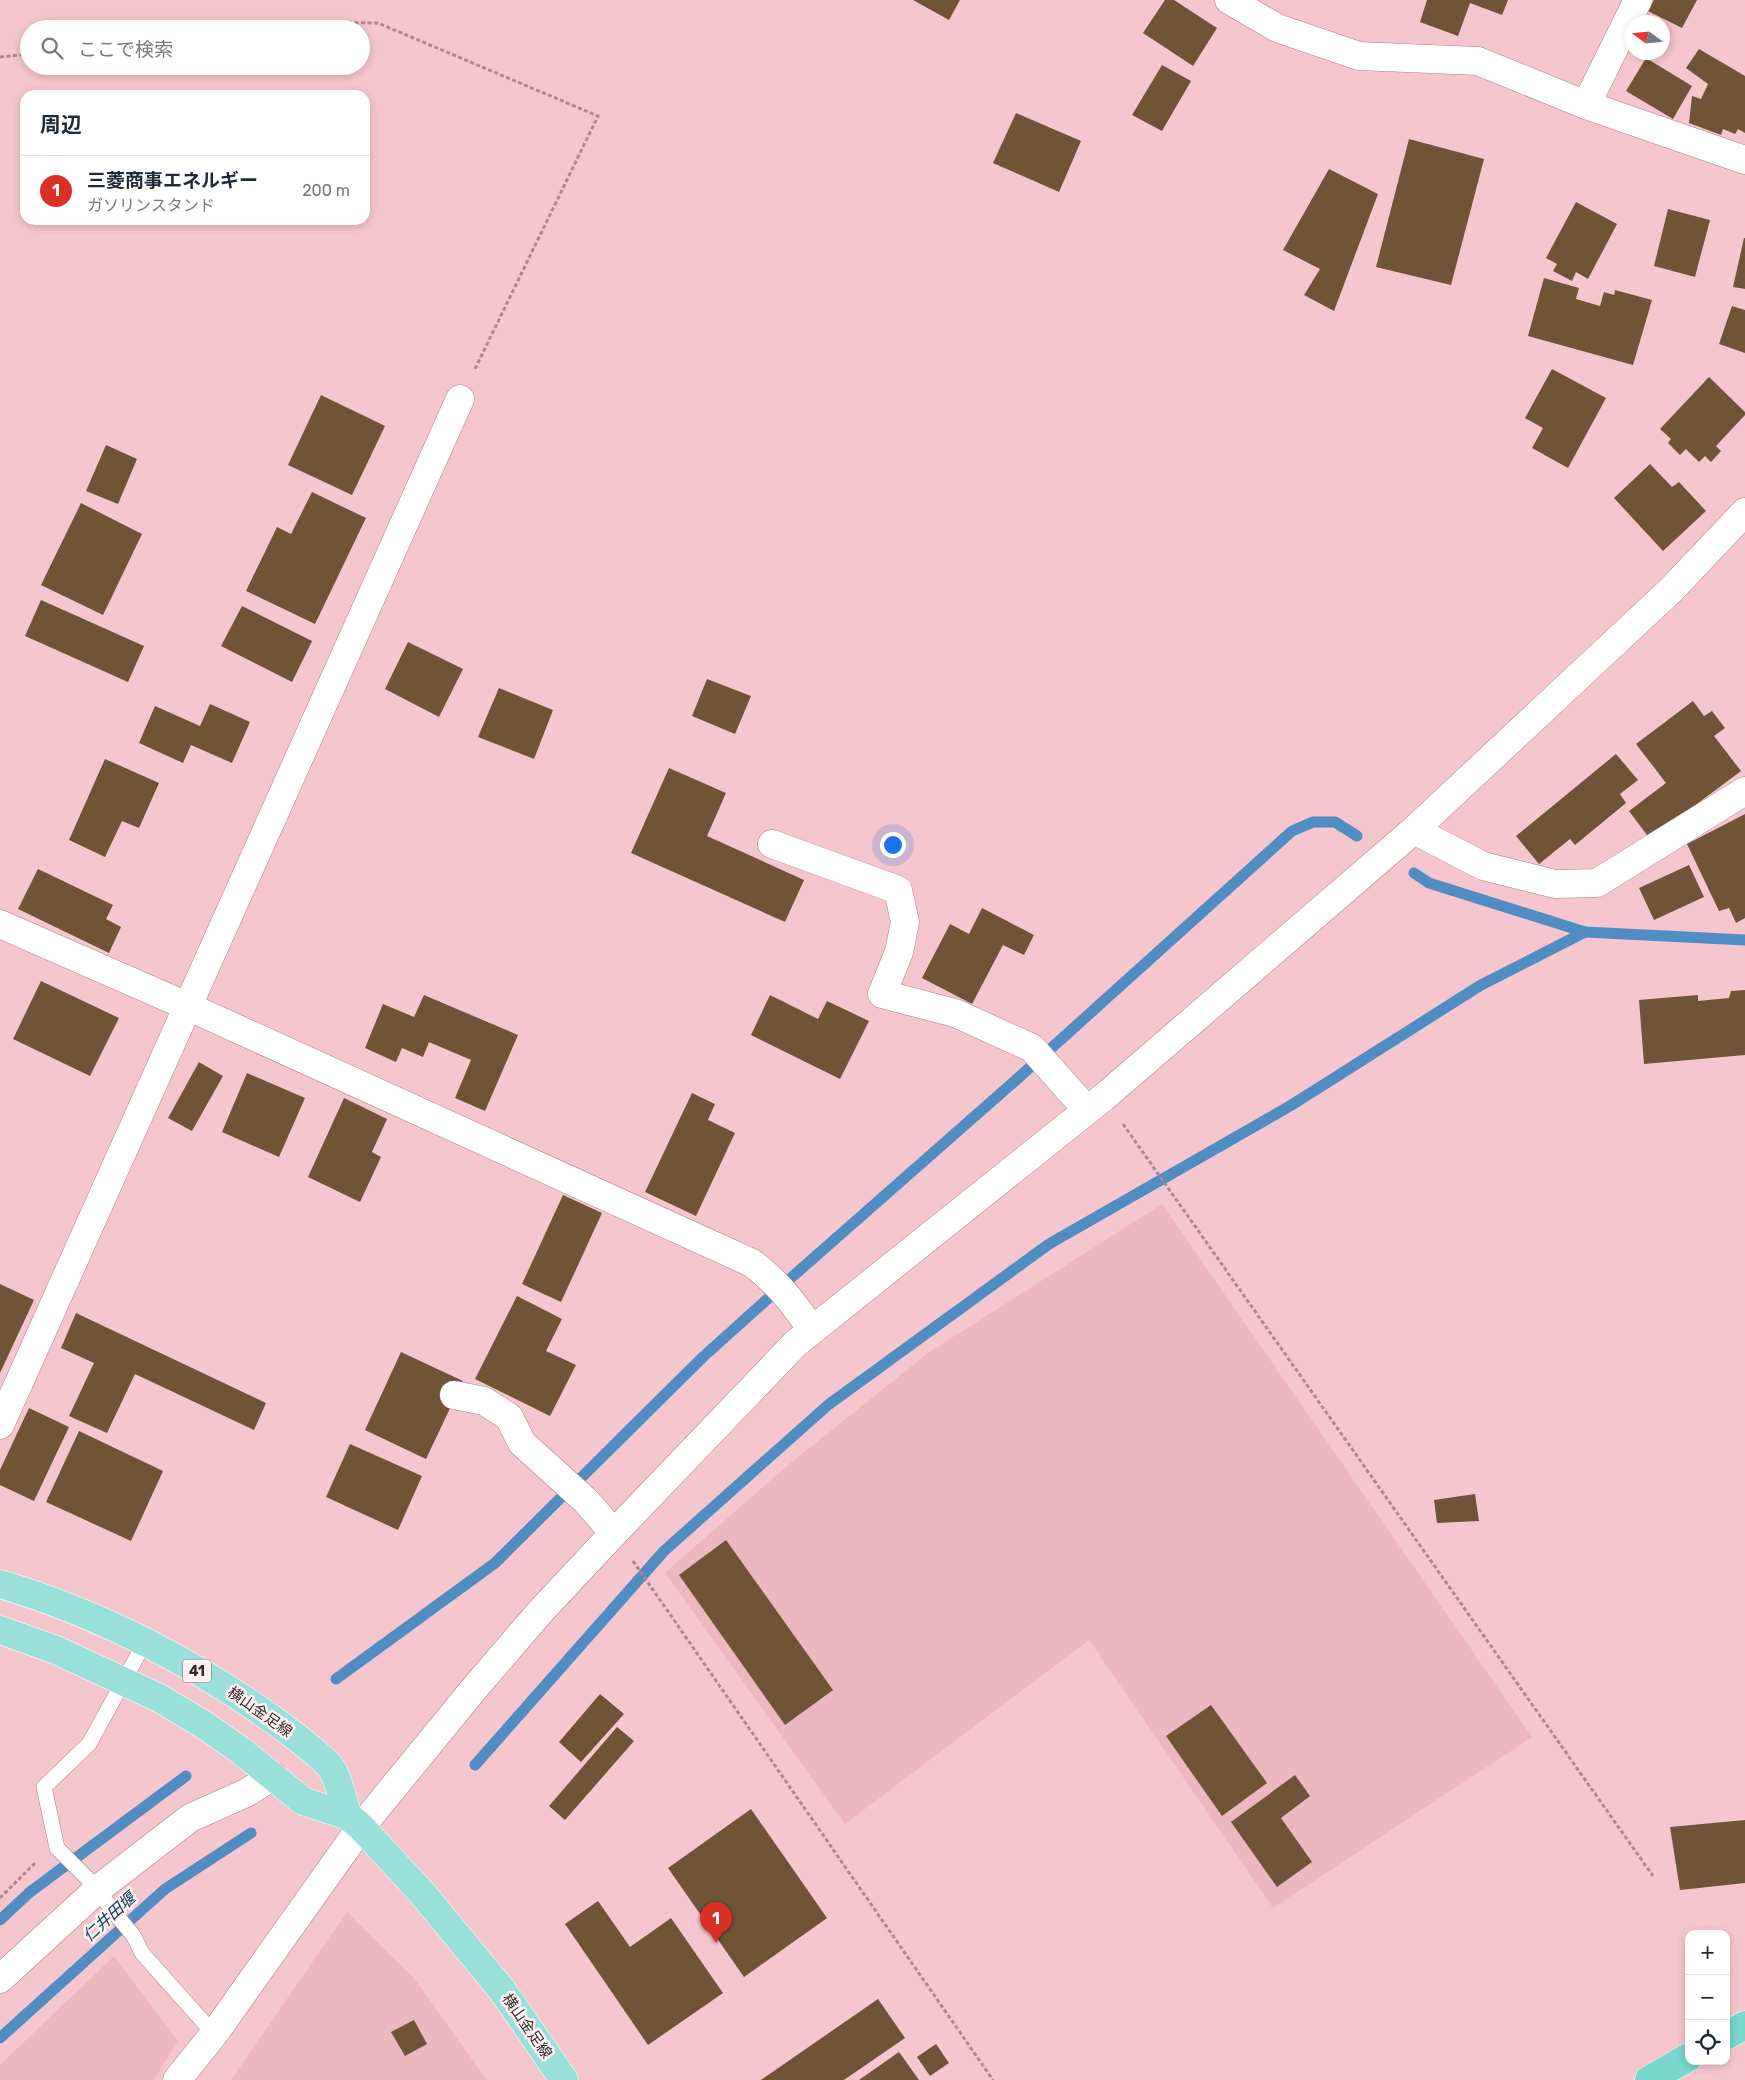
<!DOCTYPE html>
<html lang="ja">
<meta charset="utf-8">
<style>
:root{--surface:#fff;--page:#f2f2f3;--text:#1f2937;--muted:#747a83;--line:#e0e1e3;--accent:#d93025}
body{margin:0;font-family:Rubik,"Noto Sans JP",sans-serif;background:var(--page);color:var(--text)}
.controls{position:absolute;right:15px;bottom:15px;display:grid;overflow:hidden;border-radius:10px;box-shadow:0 2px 8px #0003}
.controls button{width:45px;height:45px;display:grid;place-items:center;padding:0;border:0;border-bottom:1px solid var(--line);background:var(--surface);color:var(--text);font:25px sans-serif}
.compass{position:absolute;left:1625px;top:15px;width:45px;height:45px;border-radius:50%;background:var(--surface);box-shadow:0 2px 8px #0003;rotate:285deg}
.you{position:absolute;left:892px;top:844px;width:18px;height:18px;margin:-12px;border:4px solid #fff;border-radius:50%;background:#1a73e8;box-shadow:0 0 0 8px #1a73e833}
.badge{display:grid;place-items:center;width:32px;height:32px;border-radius:50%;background:var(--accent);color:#fff;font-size:16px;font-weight:700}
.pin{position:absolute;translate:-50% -41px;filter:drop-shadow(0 1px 2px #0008)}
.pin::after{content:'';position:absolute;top:26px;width:18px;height:15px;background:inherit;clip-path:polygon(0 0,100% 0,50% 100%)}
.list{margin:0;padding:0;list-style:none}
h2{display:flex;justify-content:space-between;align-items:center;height:65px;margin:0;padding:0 20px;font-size:21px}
h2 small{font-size:16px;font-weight:400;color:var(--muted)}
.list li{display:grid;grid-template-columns:32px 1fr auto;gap:15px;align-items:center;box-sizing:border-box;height:70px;padding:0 20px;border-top:1px solid var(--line)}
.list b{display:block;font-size:19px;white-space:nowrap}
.list p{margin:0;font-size:16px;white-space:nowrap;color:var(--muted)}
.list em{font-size:16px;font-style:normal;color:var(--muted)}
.icon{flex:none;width:28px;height:28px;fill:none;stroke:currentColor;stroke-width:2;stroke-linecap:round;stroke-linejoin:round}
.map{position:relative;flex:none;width:1745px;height:2080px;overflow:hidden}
.search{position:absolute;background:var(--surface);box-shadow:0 2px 8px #0003;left:20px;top:20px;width:350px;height:55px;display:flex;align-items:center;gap:12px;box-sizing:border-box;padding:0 18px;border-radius:28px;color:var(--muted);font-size:19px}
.panel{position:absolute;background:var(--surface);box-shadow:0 2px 8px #0003;left:20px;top:90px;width:350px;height:135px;border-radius:15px}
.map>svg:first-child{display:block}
</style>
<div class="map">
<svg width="1745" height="2080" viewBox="0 0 1745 2080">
<rect width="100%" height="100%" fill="#f5c6cd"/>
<g fill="#edb7c0">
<polygon points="1162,1204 1532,1737 1273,1908 1089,1640 845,1824 665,1573 788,1465 928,1353"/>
<polygon points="347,1912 414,1978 487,2080 231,2080"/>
<polygon points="114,1956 178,2041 154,2080 0,2080 0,2065"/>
</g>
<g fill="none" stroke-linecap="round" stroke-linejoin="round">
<g stroke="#4f8dc3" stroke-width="11">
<polyline points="1414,873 1429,883 1585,932 1745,940"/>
<polyline points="336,1679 495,1563 704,1356 792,1277 1016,1080 1292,831 1313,822 1335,822 1357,836"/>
<polyline points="475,1765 664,1551 828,1405 1049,1244 1290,1106 1481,985 1585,932"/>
<polyline points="0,1920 30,1892 186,1776"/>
<polyline points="0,2038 165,1889 251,1833"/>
</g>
</g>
<g fill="#6f5438">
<polygon points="913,0 960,0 949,20"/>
<polygon points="1165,0 1174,0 1217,28 1193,66 1143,33"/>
<polygon points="1427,0 1508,0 1502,15 1470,3 1458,36 1420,22"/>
<polygon points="1654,0 1697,0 1682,28 1648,11"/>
<polygon points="1699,49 1745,76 1745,133 1738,129 1735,134 1723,129 1721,135 1689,123 1692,96 1701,99 1708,84 1686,68"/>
<polygon points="1646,58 1692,86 1673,119 1626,91"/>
<polygon points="1162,65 1191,81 1162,131 1132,115"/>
<polygon points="1016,113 1081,141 1059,192 993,163"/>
<polygon points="1409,139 1484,159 1451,285 1376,267"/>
<polygon points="1329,169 1378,194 1334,311 1304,295 1320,269 1283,250"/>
<polygon points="1576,202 1617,224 1588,279 1576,272 1572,281 1553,271 1557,264 1546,258"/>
<polygon points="1668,209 1710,220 1695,277 1654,266"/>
<polygon points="1744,238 1745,238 1745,289 1733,287"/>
<polygon points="1544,278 1579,288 1576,299 1600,306 1604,292 1614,295 1615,290 1652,300 1633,365 1528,336"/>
<polygon points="1732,306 1745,310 1745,353 1719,344"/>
<polygon points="1552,369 1606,398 1568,468 1532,448 1543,428 1525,418"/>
<polygon points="1709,377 1745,412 1745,415 1716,446 1721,451 1711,462 1705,456 1699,462 1686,449 1680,455 1668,443 1671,439 1660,429"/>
<polygon points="321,395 385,426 352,495 288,465"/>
<polygon points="106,445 137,459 118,504 86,491"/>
<polygon points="1650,464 1672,487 1679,482 1706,511 1663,551 1614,498"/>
<polygon points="312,492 366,518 315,624 246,591 277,527 291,534"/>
<polygon points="81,503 142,534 103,615 41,585"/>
<polygon points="41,600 144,646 128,682 25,636"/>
<polygon points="242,606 312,641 292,682 221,646"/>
<polygon points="408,642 463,669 439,717 385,689"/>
<polygon points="707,679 751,696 735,734 692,716"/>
<polygon points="499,688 553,710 534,759 478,737"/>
<polygon points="1693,701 1704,716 1712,711 1725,728 1714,736 1741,771 1650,839 1629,811 1666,783 1636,744"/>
<polygon points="210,704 250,722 232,763 191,745 183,763 139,743 155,706 200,726"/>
<polygon points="1616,754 1638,780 1620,794 1626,803 1575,845 1570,839 1539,864 1516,836"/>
<polygon points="105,759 159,783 139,828 122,821 105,857 69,840"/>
<polygon points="669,768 726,793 707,836 804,880 785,922 631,853"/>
<polygon points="1745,814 1745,918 1736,923 1729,908 1719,911 1687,844"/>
<polygon points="1689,865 1704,897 1654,920 1639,888"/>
<polygon points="38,869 113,905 106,919 121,927 109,953 18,909"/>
<polygon points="982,908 1034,935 1024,955 1003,945 972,1004 922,978 950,924 969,934"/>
<polygon points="41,981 119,1018 90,1076 13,1039"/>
<polygon points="1745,990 1745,1055 1644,1064 1639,1000 1698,995 1698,1001 1729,998 1731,991"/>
<polygon points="424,995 518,1035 485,1111 455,1098 471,1060 429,1042 423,1057 402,1048 396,1062 365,1048 383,1004 414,1017"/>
<polygon points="770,995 818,1019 827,1001 869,1021 840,1079 751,1035"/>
<polygon points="199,1062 223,1076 192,1131 168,1118"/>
<polygon points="247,1073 305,1098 279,1157 222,1132"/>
<polygon points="692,1093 715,1104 708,1120 735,1133 696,1216 645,1192"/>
<polygon points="344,1098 387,1119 372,1152 381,1157 360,1202 308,1177"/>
<polygon points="563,1195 602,1213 561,1302 522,1284"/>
<polygon points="0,1284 34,1300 0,1373"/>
<polygon points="517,1296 562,1319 546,1351 576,1365 550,1416 475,1379"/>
<polygon points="76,1313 266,1403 254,1430 135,1374 107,1433 69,1416 94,1363 61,1348"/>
<polygon points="401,1352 463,1381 426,1459 365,1430"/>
<polygon points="29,1408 69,1427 34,1501 0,1485 0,1470"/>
<polygon points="79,1431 163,1471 131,1541 46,1502"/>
<polygon points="350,1444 422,1476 398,1530 326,1497"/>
<polygon points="1475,1494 1479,1521 1437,1523 1434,1500"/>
<polygon points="726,1540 833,1690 785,1725 679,1575"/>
<polygon points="600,1694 624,1714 581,1762 559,1742"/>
<polygon points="1211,1705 1267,1783 1222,1816 1166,1736"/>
<polygon points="617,1727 634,1741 565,1820 549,1806"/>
<polygon points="1295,1775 1310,1796 1281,1818 1312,1862 1277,1887 1231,1822"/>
<polygon points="751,1809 827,1918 744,1977 668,1868"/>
<polygon points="1745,1820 1745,1883 1680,1890 1670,1827"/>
<polygon points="598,1901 630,1947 671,1918 723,1993 648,2045 565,1924"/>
<polygon points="878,1999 905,2038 844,2080 761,2080"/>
<polygon points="414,2020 427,2044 405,2056 391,2032"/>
<polygon points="936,2044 949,2063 930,2076 917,2057"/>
<polygon points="899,2052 919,2080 859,2080"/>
</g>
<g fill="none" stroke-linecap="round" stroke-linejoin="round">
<defs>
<polyline id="service" points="145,1642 89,1744 44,1787 57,1848 98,1889 112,1910 133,1935 142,1953 214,2034"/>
<g id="minor">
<polyline points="1586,105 1638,0"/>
<polyline points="1414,830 1483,866 1555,884 1597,883 1745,791"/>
<polyline points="772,844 898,890 905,922 899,952 882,994 955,1013 1032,1048 1087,1110"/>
<path d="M0,924L187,1006L752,1263C779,1284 793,1302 812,1330"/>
<polyline points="454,1395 484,1401 509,1417 522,1443 586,1501 614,1533"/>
<polyline points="0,1425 460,399"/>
<polyline points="0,1979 98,1889 190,1818 246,1793 273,1776"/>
</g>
<g id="tertiary">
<polyline points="1229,0 1277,28 1359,56 1478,61 1586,105 1745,160"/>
<polyline points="177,2080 214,2034 361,1827 473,1690 540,1612 614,1533 796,1343 1104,1097 1414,830 1671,590 1745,512"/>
</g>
<g id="primary">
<path d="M0,1584C101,1614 199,1665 283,1727C295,1736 324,1758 332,1769C338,1778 344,1804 348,1816"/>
<polyline points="0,1630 56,1650 159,1698 201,1723 240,1750 303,1801 348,1816 361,1827 422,1893 502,1990 564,2080"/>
</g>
<g id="trunk">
<polyline points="1726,2036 1745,2025"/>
<polyline points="1649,2080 1689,2057"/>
</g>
</defs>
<use href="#service" stroke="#ab8088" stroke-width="16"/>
<use href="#minor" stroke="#ab8088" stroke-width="29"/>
<use href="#tertiary" stroke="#ab8088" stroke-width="29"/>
<use href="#primary" stroke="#fff" stroke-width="29"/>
<use href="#trunk" stroke="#fff" stroke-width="29"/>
<g stroke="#ad898f" stroke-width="3" stroke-dasharray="4 2.5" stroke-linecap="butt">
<polyline points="251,29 315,22 378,23 598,116 474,371"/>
<polyline points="0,57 29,54"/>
<polyline points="1123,1124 1653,1876"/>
<polyline points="633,1561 993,2080"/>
<polyline points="0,1898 35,1863"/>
</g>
<use href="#service" stroke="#fff" stroke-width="15"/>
<use href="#minor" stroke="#fff" stroke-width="28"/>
<use href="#tertiary" stroke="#fff" stroke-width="28"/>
<use href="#primary" stroke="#9ae0da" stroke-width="28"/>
<use href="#trunk" stroke="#78d6ce" stroke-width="28"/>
</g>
<g text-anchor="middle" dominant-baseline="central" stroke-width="5" stroke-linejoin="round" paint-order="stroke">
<rect fill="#fcf2f3" stroke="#746466" stroke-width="1" x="183" y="1659.5" width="28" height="23" rx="4"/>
<g font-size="14" font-weight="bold" fill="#39272a">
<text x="197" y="1671">41</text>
</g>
<g font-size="15" fill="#39272a" stroke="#fcf2f3">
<text transform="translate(260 1712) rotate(35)">横山金足線</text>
<text transform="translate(527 2026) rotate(55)">横山金足線</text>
</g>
<g font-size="16" font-style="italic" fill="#0d3c61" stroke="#fcf2f3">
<text transform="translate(109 1917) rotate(-42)">仁井田堰</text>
</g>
</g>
</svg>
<div class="controls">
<button>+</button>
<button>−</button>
<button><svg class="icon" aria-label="locate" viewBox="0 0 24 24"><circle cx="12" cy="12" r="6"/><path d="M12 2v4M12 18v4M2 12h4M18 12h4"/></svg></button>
</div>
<svg class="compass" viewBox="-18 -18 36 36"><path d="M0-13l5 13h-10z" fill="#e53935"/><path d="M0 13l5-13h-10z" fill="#747a83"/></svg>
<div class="you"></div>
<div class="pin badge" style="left:716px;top:1943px">1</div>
<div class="search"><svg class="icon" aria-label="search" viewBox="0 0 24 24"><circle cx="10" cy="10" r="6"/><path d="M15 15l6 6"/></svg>ここで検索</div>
<section class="panel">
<h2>周辺<small></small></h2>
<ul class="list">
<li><span class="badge">1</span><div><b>三菱商事エネルギー</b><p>ガソリンスタンド</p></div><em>200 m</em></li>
</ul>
</section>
</div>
